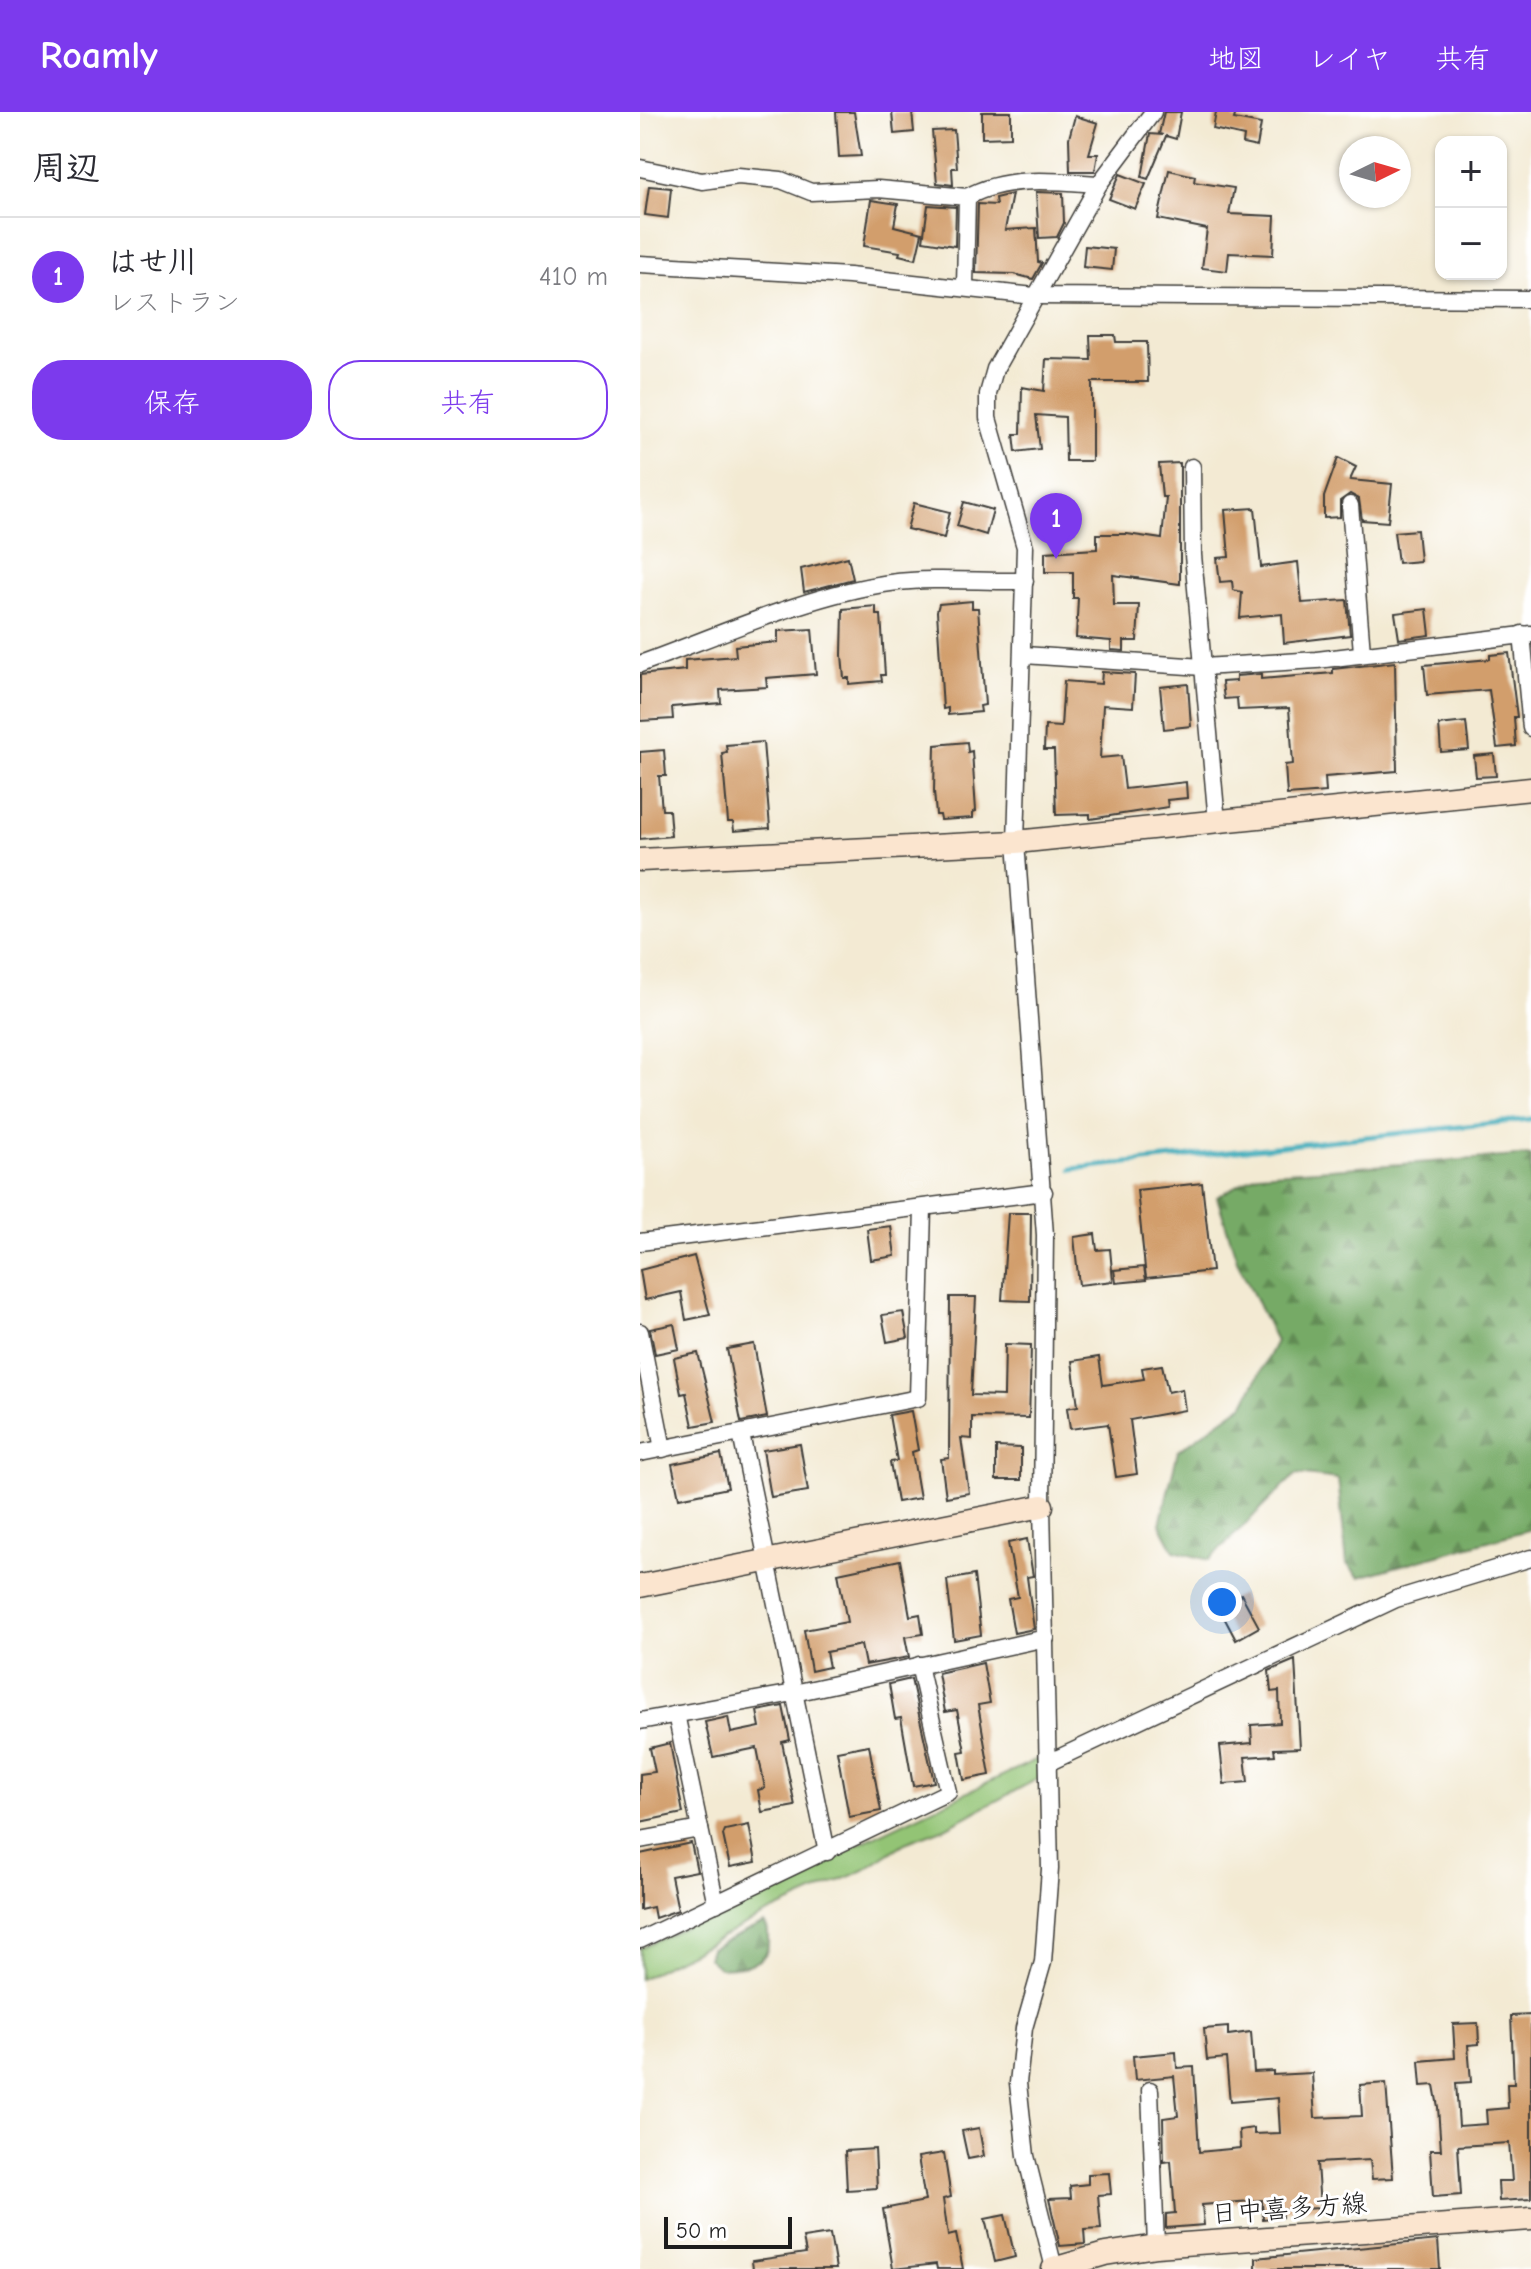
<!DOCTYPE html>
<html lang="ja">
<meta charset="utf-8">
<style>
:root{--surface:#fff;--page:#f2f2f3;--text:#2b2b33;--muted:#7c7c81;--line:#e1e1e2;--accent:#7c3aed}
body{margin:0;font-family:"Comic Neue","Klee One",sans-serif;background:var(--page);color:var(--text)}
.controls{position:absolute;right:24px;top:24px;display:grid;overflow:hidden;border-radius:16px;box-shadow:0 2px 6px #0004}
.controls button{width:72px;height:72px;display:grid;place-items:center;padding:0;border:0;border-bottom:2px solid var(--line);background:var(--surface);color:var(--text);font:40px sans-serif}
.compass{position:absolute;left:699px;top:24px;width:72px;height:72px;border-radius:50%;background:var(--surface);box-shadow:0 2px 6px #0004;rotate:85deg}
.scale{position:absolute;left:24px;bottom:20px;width:128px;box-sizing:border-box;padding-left:8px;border:4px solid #1c1c1c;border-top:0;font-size:22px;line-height:28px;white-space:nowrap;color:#1c1c1c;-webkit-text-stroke:6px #fff;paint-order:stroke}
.you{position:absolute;left:582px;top:1490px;width:28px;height:28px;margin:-20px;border:6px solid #fff;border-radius:50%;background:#1a73e8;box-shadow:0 0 0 12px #1a73e833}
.badge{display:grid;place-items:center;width:52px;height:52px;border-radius:50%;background:var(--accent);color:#fff;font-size:26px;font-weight:700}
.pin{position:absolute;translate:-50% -66px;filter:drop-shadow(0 2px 4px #0008)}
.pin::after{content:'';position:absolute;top:42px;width:28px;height:24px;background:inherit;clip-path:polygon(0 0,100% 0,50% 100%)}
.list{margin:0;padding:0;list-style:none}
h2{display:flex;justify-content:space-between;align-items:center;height:104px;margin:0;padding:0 32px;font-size:34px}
h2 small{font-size:26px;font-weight:400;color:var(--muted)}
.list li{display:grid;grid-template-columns:52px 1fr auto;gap:24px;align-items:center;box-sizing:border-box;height:120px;padding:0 32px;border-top:2px solid var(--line)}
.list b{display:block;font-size:30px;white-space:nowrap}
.list p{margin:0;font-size:26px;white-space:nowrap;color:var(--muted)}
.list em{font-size:26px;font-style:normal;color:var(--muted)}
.actions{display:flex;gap:16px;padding:24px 32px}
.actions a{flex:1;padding:18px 0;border:2px solid var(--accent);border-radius:32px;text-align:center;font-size:28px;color:var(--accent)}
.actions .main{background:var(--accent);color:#fff}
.map{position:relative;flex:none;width:891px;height:2157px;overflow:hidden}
header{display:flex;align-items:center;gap:48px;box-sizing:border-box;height:112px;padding:0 40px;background:var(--accent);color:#fff}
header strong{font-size:38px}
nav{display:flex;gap:44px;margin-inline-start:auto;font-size:28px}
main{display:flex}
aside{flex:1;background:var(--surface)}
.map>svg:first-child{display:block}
</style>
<header>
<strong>Roamly</strong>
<nav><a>地図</a><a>レイヤ</a><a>共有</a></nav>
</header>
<main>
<aside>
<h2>周辺<small></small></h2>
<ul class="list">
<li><span class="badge">1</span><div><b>はせ川</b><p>レストラン</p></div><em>410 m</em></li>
</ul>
<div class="actions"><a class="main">保存</a><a>共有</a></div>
</aside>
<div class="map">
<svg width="891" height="2157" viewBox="0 0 891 2157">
<defs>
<pattern id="forest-firs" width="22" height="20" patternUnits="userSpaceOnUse" patternTransform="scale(2)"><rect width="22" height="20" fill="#76aa66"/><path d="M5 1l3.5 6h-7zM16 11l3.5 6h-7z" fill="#608a53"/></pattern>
</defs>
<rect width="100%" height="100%" fill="#fff"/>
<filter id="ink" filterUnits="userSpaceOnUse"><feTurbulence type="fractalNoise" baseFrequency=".0125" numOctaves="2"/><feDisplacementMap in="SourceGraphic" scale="16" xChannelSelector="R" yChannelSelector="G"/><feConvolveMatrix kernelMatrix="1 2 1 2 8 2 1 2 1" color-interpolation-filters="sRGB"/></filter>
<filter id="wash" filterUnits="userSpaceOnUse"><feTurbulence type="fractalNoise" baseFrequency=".006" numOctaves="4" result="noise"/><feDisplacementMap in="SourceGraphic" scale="32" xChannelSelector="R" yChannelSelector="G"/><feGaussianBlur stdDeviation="1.8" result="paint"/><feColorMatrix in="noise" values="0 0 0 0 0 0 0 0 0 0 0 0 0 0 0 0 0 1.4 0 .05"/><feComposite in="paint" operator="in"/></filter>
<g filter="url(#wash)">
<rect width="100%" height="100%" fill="#f3ead3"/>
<g fill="url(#forest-firs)" stroke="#496341" stroke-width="2">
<polygon points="891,1043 891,1417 719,1465 707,1452 698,1367 656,1362 569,1448 534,1439 520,1412 538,1339 604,1292 636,1229 598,1151 577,1085 618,1062"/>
<path d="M124,1811C129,1818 128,1821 128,1829C130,1855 97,1855 79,1856L68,1846L71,1836Z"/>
</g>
<polygon fill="#93c474" stroke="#587048" stroke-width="2" points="406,1643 405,1663 305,1716 265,1731 224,1758 122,1804 0,1867 0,1836"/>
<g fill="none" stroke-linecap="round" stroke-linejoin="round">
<polyline stroke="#3dacba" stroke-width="5" points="432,1057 891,1007"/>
</g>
<g id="blocks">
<g fill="#d29e6c">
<polygon points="196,0 214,0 221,44 199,45"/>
<polygon points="252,0 272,0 274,20 254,22"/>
<polygon points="342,0 371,0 371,25 342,26"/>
<polygon points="524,0 541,0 536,27 526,24 508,67 502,65 510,22 523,23 519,22"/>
<polygon points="576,0 596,0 594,7 621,12 617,35 603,32 604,24 573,17"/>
<polygon points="435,4 458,11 449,42 458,42 455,59 430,59 429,26"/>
<polygon points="314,18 317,56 312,56 313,73 297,71 292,19"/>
<polygon points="529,58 555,64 554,70 594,76 589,102 635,104 633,143 589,141 587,159 562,156 567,117 518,107"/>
<polygon points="480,62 506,72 495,97 469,87"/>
<polygon points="9,74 31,76 28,106 5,103"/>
<polygon points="396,80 423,81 424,111 417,125 399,126"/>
<polygon points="372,82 365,118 396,116 398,150 402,151 393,167 374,162 336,161 338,92 356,93 355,86"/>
<polygon points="231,88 258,92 254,114 282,121 276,147 259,143 260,140 224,134"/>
<polygon points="288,93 316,95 315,134 283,129"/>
<polygon points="445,134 474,137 472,158 443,155"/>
<polygon points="450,223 475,223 476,230 507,230 508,270 452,270 452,349 426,349 425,305 396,303 400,337 376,340 374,322 381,322 382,275 404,279 406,247 451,248"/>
<polygon points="698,346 716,355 710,368 752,372 748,410 722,408 719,387 710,382 700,389 700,405 684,406 684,385"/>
<polygon points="540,351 540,472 473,463 474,493 499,493 497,529 484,529 484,539 471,538 471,529 436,526 438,486 433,486 433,460 405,460 405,440 457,437 457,422 487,422 522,427 526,385 522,385 519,352"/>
<polygon points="324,390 353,398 346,423 317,414"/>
<polygon points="274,391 310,400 304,426 267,417"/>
<polygon points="615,396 621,455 658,450 662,491 707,488 710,523 644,531 642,502 600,506 602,480 593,478 592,469 580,470 577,446 589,445 585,398"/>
<polygon points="777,418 780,449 758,451 754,420"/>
<polygon points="208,445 213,467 164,480 161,457"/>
<polygon points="332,489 332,496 338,496 345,593 340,594 341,600 308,603 308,596 303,597 297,499 299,492"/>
<polygon points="236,494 236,503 241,503 245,563 241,563 242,569 209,572 209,566 204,566 202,543 203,497"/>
<polygon points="787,497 790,523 759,527 755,501"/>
<polygon points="172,517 176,562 126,566 127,575 80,578 81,591 32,595 33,607 0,609 0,563 45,558 45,548 96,544 95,534 138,530 138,519"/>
<polygon points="869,541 877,605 874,605 876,634 857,636 849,578 787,583 784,553 850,547 850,543"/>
<polygon points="755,550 757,659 685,665 686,680 647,683 645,653 653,652 649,596 598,598 597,586 584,587 582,570 596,569 596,564 621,562 621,567 693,561 693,557"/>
<polygon points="462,560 495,562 493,595 463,593 460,646 481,644 485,677 546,670 547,686 527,688 528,695 450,707 450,702 416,703 414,638 404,638 405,614 421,615 424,569 461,572"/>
<polygon points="548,572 551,614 524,617 520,575"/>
<polygon points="826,610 829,638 801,640 799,613"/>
<polygon points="123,630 130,716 94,719 93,710 88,710 82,641 87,640 86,633"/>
<polygon points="327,630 328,640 332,639 336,699 333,700 333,706 301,708 300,703 296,703 294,679 295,633"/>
<polygon points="24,638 26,664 19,664 22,698 29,698 31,724 0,727 0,640"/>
<polygon points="854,642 856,664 836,665 834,644"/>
<polygon points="562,1071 572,1159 506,1166 497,1078"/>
<polygon points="368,1101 391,1101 390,1189 362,1188"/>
<polygon points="251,1114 255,1144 231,1148 227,1117"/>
<polygon points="455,1122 457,1138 470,1137 473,1169 439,1173 434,1125"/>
<polygon points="54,1144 70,1203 46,1208 41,1180 5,1188 0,1158"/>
<polygon points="504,1155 506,1168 476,1171 474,1158"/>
<polygon points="310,1185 336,1185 331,1283 364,1284 365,1232 391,1233 390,1275 389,1306 332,1305 332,1327 321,1326 329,1381 306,1385 301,1347 309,1346"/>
<polygon points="263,1200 268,1226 247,1230 242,1203"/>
<polygon points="34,1212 39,1237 15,1242 10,1217"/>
<polygon points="114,1232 127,1305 101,1310 87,1237"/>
<polygon points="58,1241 75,1310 53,1314 46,1281 41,1282 34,1246"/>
<polygon points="459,1245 463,1273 504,1267 502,1256 522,1253 528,1280 542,1277 545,1298 490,1308 497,1362 476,1365 468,1312 430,1317 427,1296 438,1294 432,1249"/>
<polygon points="271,1299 278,1338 272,1340 280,1386 257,1390 250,1350 257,1349 249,1303"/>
<polygon points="160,1332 168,1379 131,1385 123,1338"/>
<polygon points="356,1335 381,1336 381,1368 356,1368"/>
<polygon points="81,1342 88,1376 39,1386 32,1352"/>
<polygon points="387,1427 392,1458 393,1464 387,1465 394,1517 374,1521 368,1487 378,1485 368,1431"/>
<polygon points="260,1448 270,1504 280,1502 283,1522 265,1525 269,1545 225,1553 221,1533 186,1540 189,1555 171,1559 164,1518 207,1510 198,1461"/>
<polygon points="334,1463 341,1523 314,1528 307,1468"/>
<polygon points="601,1482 619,1515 596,1528 578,1494"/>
<polygon points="655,1548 660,1636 634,1637 635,1643 605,1645 608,1670 584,1672 580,1634 612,1631 611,1613 640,1611 639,1579 631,1580 629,1559"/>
<polygon points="343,1551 350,1591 338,1593 350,1663 324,1668 319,1640 325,1639 317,1598 305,1600 298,1561"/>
<polygon points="271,1567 294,1670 273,1674 261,1606 255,1607 249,1572"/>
<polygon points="143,1594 150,1628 142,1630 155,1694 122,1700 118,1678 125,1676 117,1636 73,1645 65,1610 88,1605 91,1621 120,1615 117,1599"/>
<polygon points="30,1631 43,1701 0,1710 0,1662 15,1660 10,1636"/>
<polygon points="229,1633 241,1699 209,1705 197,1639"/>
<polygon points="109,1713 116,1750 90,1755 83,1723 85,1718"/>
<polygon points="51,1731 57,1759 31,1764 38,1798 15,1806 13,1795 0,1798 0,1742"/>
<polygon points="891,1903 891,2087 859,2089 858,2069 872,2069 869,2031 818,2034 821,2083 793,2085 790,2038 801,2038 798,1995 794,1973 781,1974 779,1949 815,1946 813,1912 838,1911 839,1932 828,1933 831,1970 816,1971 819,2014 847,2012 846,1998 868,1996 867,1972 874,1972 871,1904"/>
<polygon points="588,1915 588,1923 611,1920 614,1960 633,1959 633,1963 672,1961 675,2006 722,2004 720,1973 746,1971 753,2066 732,2067 730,2048 677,2051 680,2096 641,2098 642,2105 623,2107 622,2088 562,2093 564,2113 526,2116 526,2102 535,2101 531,2049 524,2050 523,2006 538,2004 534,1964 495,1968 493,1944 536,1940 537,1956 554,1955 559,2040 600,2036 599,2018 614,2016 614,2022 640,2021 638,1986 590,1990 586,1946 567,1948 564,1917"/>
<polygon points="339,2016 344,2044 328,2047 322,2019"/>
<polygon points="235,2037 237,2076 207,2078 205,2039"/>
<polygon points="304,2041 311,2085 303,2087 308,2124 316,2122 323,2157 297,2157 296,2152 253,2157 243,2097 285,2089 278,2045"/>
<polygon points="469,2061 471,2082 458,2083 461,2117 444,2118 445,2132 420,2134 409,2087 431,2086 430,2074 448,2072 448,2062"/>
<polygon points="365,2103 375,2145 355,2150 345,2107"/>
<polygon points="190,2122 196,2157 113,2157 112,2149 166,2141 163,2126"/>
<polygon points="798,2128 800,2157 616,2157 616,2146"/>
</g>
</g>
</g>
<g filter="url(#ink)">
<use href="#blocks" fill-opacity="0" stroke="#3c3b37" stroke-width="2"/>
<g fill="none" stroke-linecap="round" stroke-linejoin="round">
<defs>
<g id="street">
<polyline points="0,56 62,69 98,64 141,68 171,80 238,77 327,85 325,174"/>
<path d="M327,85C366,63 415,69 459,72"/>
<polyline points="0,152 209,164 394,184 891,187"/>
<polyline points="552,355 553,443 577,710"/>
<polyline points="710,393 722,540"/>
<polyline points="882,522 891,616"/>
<polyline points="384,543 563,555 677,548 891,522"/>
<path d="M0,552C77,524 170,482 250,471C294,465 341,470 385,469"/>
<polyline points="0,1130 404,1080"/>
<polyline points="0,1220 23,1337"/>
<polyline points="101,1322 187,1740"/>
<polyline points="0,1341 278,1286 283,1096"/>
<polyline points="0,1609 154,1581 406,1526"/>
<polyline points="410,1650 756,1487 891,1446"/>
<polyline points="60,1717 76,1792"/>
<polyline points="0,1728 60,1717 36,1602"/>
<polyline points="0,1828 308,1680 279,1553"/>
<polyline points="510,1978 516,2134"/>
<polyline points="414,2156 386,2044 378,1971 384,1916 403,1850 410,1757 402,1394 405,1123 376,730 385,435 348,306 348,282 355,257 459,72 513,0"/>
</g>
<g id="secondary">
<polyline points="0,748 376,730 891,677"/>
<polyline points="0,1474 402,1394"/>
<polyline points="413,2157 465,2142 516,2134 891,2107"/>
</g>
</defs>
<use href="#street" stroke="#3c3b37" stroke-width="19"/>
<use href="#secondary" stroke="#3c3b37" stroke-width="25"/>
<use href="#street" stroke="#fff" stroke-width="16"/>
<use href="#secondary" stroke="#fbe5cf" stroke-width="22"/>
</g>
</g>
<g text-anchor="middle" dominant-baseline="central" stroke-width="6" stroke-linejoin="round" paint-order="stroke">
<g font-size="26" fill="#1c1c1c" stroke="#fff">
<text transform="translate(649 2097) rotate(-4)">日中喜多方線</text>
</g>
</g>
</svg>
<div class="controls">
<button>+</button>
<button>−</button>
</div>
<svg class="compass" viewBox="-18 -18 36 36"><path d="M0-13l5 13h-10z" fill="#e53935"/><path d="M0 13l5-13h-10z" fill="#7c7c81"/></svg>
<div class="scale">50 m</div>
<div class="you"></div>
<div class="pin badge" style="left:416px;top:447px">1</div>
</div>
</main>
